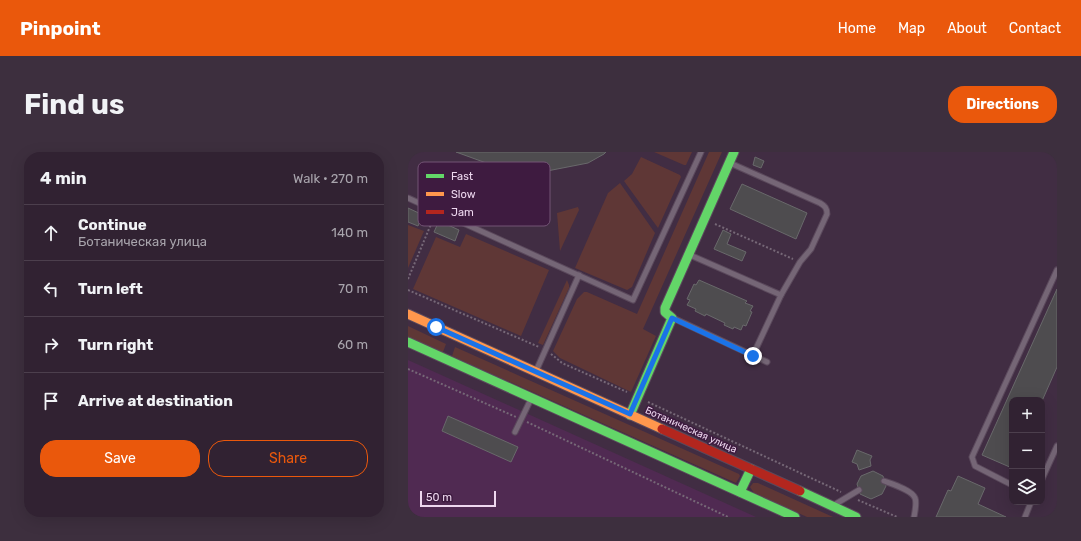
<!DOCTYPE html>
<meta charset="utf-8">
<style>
:root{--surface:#312232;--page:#3d2f3e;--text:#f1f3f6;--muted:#a8a4ac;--line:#4c3f4d;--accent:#ea580c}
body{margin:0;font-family:Rubik,sans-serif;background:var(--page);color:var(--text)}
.controls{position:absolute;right:12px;bottom:12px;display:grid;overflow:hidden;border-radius:8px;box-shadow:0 4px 16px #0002}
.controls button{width:36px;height:36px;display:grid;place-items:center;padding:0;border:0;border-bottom:1px solid var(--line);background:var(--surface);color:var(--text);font:20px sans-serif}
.scale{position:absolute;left:12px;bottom:10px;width:76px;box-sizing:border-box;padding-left:4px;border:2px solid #eed8ef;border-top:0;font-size:11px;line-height:14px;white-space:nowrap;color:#eed8ef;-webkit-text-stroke:3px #3e1b40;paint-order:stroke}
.stop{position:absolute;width:12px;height:12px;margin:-9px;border:3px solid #1a73e8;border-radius:50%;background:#fff}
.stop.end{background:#1a73e8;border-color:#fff;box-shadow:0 1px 4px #0008}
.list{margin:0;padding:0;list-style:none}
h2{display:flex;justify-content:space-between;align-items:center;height:52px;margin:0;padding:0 16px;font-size:17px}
h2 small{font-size:13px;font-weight:400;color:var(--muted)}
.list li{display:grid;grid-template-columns:26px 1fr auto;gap:12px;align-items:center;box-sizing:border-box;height:56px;padding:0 16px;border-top:1px solid var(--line)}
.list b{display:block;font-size:15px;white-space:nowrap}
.list p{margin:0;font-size:13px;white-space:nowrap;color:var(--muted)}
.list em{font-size:13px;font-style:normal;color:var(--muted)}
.actions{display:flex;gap:8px;padding:12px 16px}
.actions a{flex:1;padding:9px 0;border:1px solid var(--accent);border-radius:16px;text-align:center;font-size:14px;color:var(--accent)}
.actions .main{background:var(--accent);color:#fff}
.icon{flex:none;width:22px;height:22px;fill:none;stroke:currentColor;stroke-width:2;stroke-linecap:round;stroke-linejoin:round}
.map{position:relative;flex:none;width:649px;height:365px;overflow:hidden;border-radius:16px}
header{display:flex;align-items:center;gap:24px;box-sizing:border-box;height:56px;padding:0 20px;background:var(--accent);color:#fff}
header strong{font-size:19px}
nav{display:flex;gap:22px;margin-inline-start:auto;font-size:14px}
.intro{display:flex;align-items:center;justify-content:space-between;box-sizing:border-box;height:96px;padding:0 24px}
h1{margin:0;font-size:28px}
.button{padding:10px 18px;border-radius:16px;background:var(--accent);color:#fff;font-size:14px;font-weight:700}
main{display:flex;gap:24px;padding:0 24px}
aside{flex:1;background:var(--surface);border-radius:16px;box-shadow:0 4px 16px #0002}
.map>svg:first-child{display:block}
</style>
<header>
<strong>Pinpoint</strong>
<nav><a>Home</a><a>Map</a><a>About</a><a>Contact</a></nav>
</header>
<div class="intro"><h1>Find us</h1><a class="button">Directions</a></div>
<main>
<aside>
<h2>4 min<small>Walk · 270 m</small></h2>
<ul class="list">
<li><svg class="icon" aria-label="ahead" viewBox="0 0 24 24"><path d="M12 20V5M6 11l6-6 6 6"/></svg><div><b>Continue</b><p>Ботаническая улица</p></div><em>140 m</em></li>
<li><svg class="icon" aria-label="left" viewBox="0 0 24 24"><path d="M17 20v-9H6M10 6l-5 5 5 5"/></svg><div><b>Turn left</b></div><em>70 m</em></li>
<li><svg class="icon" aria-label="right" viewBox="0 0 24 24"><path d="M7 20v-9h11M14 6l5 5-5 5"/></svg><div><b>Turn right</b></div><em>60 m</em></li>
<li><svg class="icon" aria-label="arrive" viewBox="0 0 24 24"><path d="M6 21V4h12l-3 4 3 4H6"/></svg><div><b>Arrive at destination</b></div></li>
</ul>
<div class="actions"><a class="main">Save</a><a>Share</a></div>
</aside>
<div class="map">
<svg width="649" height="365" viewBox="0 0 649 365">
<rect width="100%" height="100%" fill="#412d43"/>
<polygon fill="#502a52" points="0,208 348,365 0,365"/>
<g fill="#5f3736">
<polygon points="246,0 284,0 278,13 276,13"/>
<polygon points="301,0 314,0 235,177 248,184 223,240 152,206 145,199 169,147 176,140 179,140 229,162"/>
<polygon points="233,5 272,23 273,25 250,76 216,29 224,22"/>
<polygon points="212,31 247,81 224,135 219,138 167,116 200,41"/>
<polygon points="170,55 171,58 152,99 149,61"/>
<polygon points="0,73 16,79 0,116"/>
<polygon points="58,82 141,118 113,184 5,137 28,85 52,95"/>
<polygon points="159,128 161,133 161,136 135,193 130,191"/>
<polygon points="0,174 38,192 35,200 0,185"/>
<polygon points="47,195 331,322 332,324 328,331 44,204"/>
<polygon points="345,331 350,331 425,365 399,365 346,341 342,335"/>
</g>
<g fill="#4e4c4f" stroke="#69696b">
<polygon points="48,0 198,0 196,2 180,11 139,19 102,17 81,12"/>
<polygon points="347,5 356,9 353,16 345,13"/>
<polygon points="334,32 399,61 388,87 322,57"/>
<polygon points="0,56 15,63 10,74 0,70"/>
<polygon points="31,69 51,78 47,89 26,80"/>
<polygon points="315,78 323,82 319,92 338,100 334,109 306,97"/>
<polygon points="291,128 339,149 337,151 345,154 342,159 344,160 338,174 335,173 333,178 326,175 325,177 316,173 317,171 298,162 297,164 287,159 288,157 279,153 282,148 279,147 286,132 288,133"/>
<polygon points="649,137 649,215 634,249 634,248 604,248 604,316 574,303"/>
<polygon points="40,264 110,295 103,310 34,279"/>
<polygon points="449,298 464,304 462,308 463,314 451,318 449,312 444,310"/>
<polygon points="465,319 475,324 478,334 474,342 463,347 452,342 449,332 453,324"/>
<polygon points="550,324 577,336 570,352 598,365 528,365 540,338 543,339"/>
</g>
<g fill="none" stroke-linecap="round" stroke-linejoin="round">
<defs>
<g id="lane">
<path d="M322,11L412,51C417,54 419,56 419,62L403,97L392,110L373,143L345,203"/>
<polyline points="0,46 225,148 293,0"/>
<polyline points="282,103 373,143"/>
<polyline points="265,166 359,210"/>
<polyline points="128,219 171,123"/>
<polyline points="107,280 123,247"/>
<polyline points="634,327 649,294"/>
<path d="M476,329C484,332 504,338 507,346C509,351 507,359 506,365"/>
<polyline points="604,333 567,314 564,305 649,118"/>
<polyline points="426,353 451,338"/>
<polyline points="617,365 623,350"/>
</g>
<g id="fast">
<polyline points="0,190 387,365"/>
<polyline points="222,263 264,166 257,160 257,156 326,0"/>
<polyline points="392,339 448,365"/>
<polyline points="332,340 343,317"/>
</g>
<polyline id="slow" points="0,162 254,277"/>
<polyline id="jam" points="254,277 392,339"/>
</defs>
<use href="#lane" stroke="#5b495c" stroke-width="7"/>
<use href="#fast" stroke="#5b495c" stroke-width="11"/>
<use href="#slow" stroke="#5b495c" stroke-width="11"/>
<use href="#jam" stroke="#5b495c" stroke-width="11"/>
<g stroke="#766877" stroke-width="2" stroke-dasharray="2 2" stroke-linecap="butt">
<polyline points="307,72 385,107"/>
<polyline points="0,127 26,65"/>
<polyline points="0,138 131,195"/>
<polyline points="143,202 154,211 219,240"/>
<polyline points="0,217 108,265"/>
<polyline points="240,250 433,340"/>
<polyline points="119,270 320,365"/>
<polyline points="450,348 489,365"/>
</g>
<use href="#lane" stroke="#756676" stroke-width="5"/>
<use href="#fast" stroke="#63d668" stroke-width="9"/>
<use href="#slow" stroke="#ff974d" stroke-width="9"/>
<use href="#jam" stroke="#b3261e" stroke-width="9"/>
</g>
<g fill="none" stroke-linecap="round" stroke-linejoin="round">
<polyline stroke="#1a73e8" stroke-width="5" points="28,175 222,262 264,166 345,204"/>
</g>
<g text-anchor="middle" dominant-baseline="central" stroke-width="3" stroke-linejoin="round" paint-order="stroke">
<g font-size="10" fill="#eed8ef" stroke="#3e1b40">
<text transform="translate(283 278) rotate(24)">Ботаническая улица</text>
</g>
</g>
<rect x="10" y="10" width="132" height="64" rx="6" fill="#3e1b40" stroke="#735475" stroke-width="1"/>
<rect x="18" y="22" width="18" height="4" fill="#63d668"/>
<rect x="18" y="40" width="18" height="4" fill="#ff974d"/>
<rect x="18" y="58" width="18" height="4" fill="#b3261e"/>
<g font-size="11" fill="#eed8ef">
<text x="43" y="28">Fast</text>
<text x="43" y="46">Slow</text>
<text x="43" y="64">Jam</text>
</g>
</svg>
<div class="controls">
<button>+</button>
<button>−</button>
<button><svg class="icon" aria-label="layers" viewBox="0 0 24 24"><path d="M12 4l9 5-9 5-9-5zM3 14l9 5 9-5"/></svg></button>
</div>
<div class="scale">50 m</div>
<div class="stop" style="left:28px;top:175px"></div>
<div class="stop end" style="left:345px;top:204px"></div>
</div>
</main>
